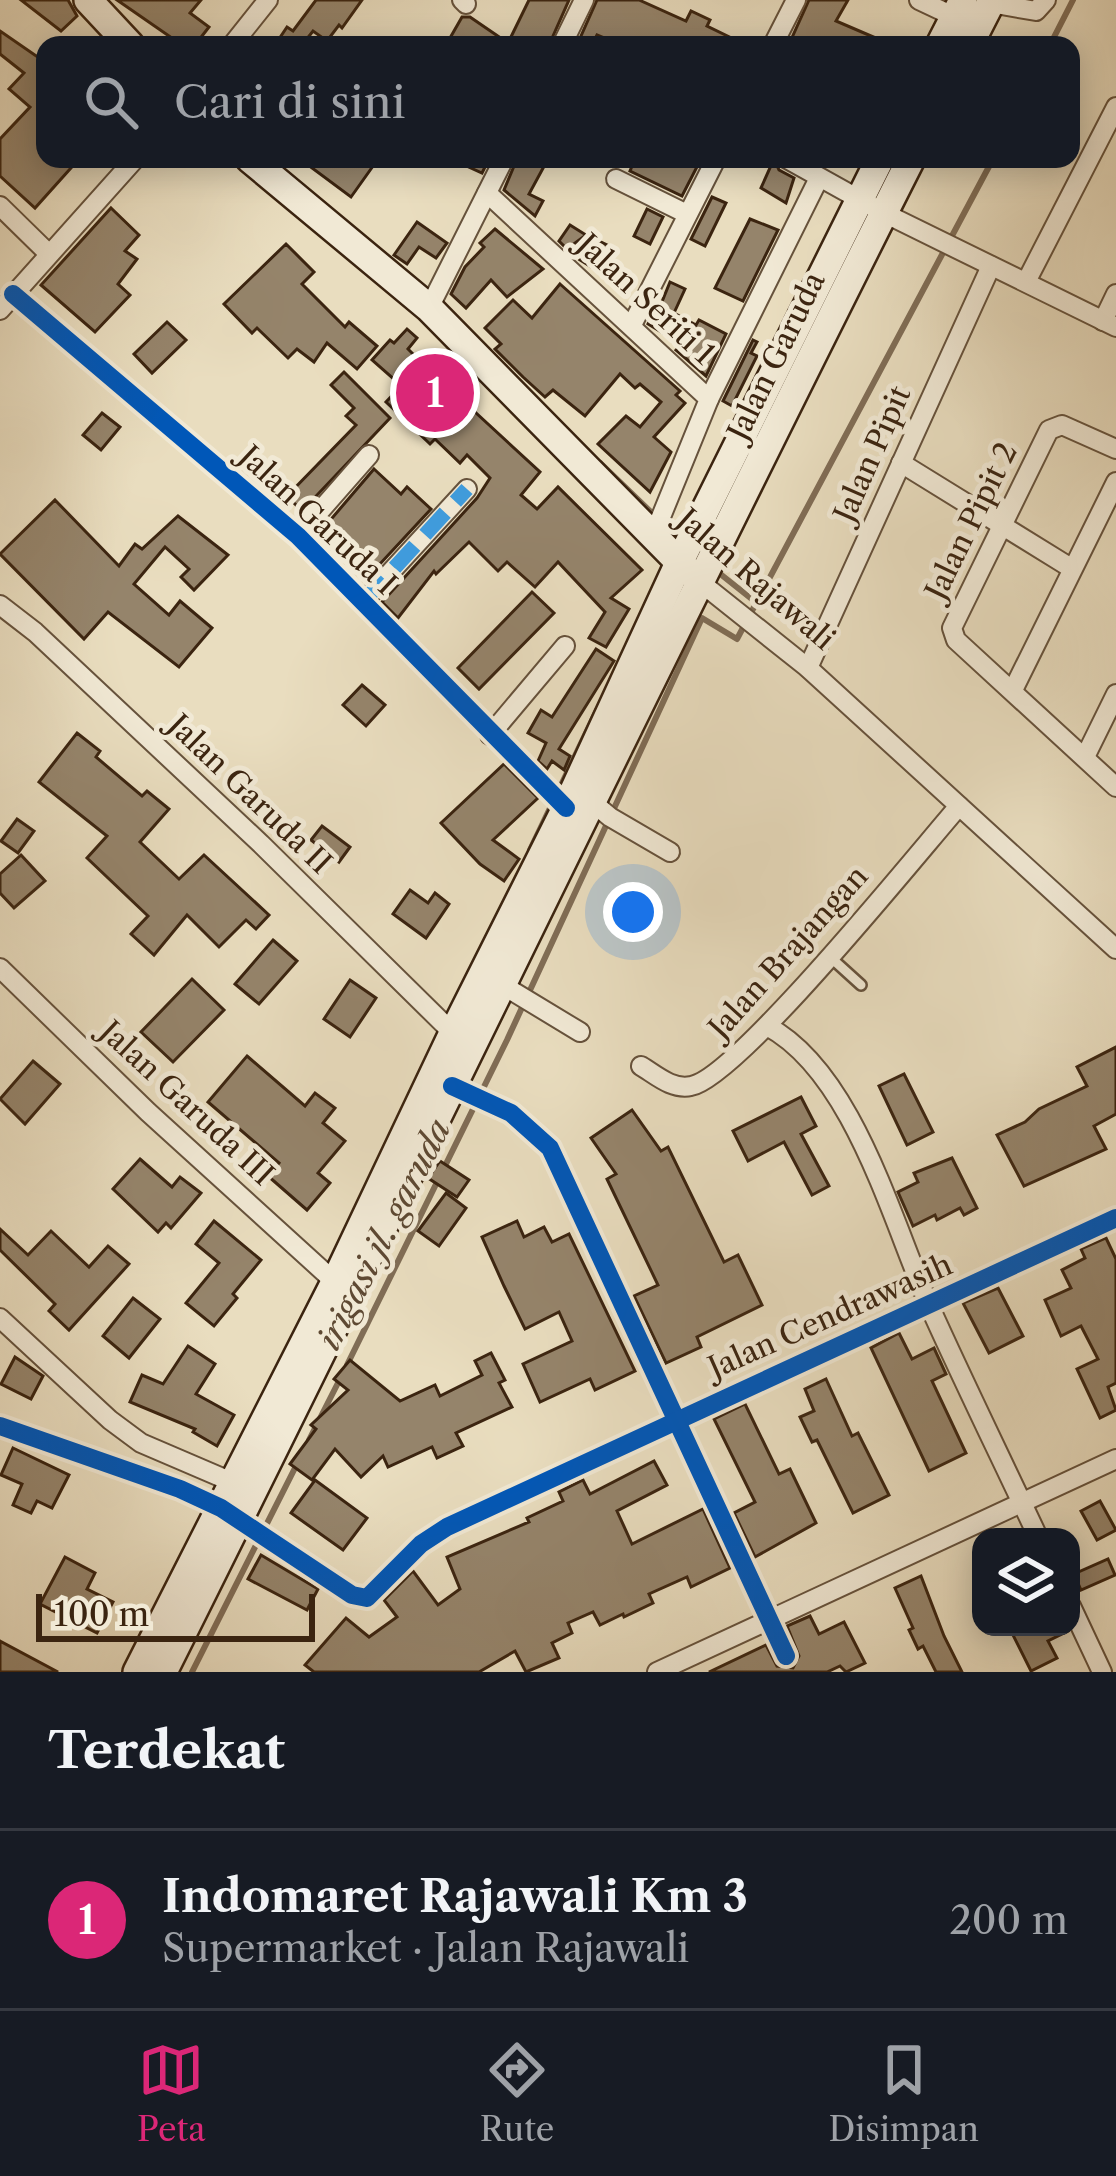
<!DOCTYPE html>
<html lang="id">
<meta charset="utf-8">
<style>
:root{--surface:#171b24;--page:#20242c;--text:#f1f3f6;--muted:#9ea1a6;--line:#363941;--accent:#db2777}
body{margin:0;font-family:"Libre Caslon Text",serif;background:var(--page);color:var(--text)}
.controls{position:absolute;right:36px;bottom:36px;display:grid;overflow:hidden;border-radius:24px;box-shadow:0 6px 30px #0003}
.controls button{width:108px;height:108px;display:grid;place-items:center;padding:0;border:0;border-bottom:3px solid var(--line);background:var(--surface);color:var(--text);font:60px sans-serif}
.scale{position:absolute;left:36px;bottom:30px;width:279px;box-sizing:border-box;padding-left:12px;border:6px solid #3b2410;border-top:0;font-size:33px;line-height:42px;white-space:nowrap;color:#3b2410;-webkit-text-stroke:9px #f1e9d5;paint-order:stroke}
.you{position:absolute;left:633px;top:912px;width:42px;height:42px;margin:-30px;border:9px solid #fff;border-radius:50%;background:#1a73e8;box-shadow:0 0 0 18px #1a73e833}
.badge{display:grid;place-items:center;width:78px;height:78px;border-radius:50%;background:var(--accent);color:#fff;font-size:39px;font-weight:700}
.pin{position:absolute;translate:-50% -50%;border:6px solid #fff;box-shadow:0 3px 12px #0006}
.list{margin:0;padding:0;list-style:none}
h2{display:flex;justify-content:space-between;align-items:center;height:156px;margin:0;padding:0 48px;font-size:51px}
h2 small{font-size:39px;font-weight:400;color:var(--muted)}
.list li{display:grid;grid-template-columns:78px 1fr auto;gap:36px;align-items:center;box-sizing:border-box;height:180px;padding:0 48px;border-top:3px solid var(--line)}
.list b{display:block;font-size:45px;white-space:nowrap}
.list p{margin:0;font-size:39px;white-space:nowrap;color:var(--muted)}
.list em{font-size:39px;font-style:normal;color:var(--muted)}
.icon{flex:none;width:66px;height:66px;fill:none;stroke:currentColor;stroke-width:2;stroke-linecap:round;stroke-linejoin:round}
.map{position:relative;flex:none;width:1116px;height:1672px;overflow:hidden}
.search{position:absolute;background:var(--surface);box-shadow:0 6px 30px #0003;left:36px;right:36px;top:36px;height:132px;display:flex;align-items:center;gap:30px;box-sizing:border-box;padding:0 42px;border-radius:24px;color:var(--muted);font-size:45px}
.sheet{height:336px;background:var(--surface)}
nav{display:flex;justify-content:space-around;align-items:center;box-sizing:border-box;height:168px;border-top:3px solid var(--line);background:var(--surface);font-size:33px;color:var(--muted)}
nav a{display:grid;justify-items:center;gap:6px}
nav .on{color:var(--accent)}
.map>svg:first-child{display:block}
</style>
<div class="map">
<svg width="1116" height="1672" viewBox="0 0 1116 1672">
<rect width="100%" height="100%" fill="#e9ddbf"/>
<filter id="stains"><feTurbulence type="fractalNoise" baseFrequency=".00167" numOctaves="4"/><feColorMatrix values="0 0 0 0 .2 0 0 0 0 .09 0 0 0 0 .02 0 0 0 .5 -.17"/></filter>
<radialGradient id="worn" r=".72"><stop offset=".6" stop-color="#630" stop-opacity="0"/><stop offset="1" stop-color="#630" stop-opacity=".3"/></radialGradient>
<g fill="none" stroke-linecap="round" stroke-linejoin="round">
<g stroke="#806d56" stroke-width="6">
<polyline points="1050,45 1073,0"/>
<polyline points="600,463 655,516"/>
<polyline points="714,569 758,604"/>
<polyline points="530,850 597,710"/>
<polyline points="347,1365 507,1040 702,618 737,639 993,159"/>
<polyline points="309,1440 341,1377"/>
<polyline points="192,1672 298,1462"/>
</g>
</g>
<g fill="#95846b" stroke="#3b2410" stroke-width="3">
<polygon points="21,0 68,0 77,16 61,31"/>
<polygon points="117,0 201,0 190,13 209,27 195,45 182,45"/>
<polygon points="316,0 362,0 342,28 339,25 327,41 313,31 306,40 313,45 275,45 287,27 293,31"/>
<polygon points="529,0 569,0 549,45 446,45 462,17 470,17 508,43"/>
<polygon points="597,0 639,0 686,21 691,11 710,20 707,26 746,45 621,45 597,35 592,45 577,45"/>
<polygon points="809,0 848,0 836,21 892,45 790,42"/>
<polygon points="0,31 45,62 45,159 79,159 35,208 0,176 0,139 30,107 9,89 24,73 0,54"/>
<polygon points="300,159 378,159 351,197"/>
<polygon points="451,159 489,159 482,173"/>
<polygon points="517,159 548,159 529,194 543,201 535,216 504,190"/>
<polygon points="635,159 701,159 682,196 630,171"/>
<polygon points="774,159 779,170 794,178 786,203 761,188"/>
<polygon points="712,197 726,203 705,246 691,239"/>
<polygon points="111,208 139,235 125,251 137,259 118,284 130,295 95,332 41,285"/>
<polygon points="647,209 663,217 650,244 634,236"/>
<polygon points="750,219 778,230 743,301 715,288"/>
<polygon points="417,222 447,243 436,258 419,247 407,264 394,255"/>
<polygon points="570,225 586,235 567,249 559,241"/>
<polygon points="495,229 543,269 507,297 491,280 466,308 451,294 465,267 484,247 480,243"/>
<polygon points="597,240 611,247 599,268 593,268 580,260"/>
<polygon points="286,244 314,272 302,284 345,327 349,322 377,346 357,369 327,343 314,362 297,349 288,358 257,328 252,333 224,304"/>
<polygon points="670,282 685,289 674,313 696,325 699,320 726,334 706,376 676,350 681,344 648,324 653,313 657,314"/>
<polygon points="560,284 680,391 676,395 685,403 654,437 671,452 650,492 598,444 626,416 640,427 661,402 640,384 635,388 620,374 585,416 553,390 545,397 523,377 495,349 501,344 485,328 513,300 532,318"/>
<polygon points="167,322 186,340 152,373 134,354"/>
<polygon points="407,329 417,338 408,349 418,359 397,382 372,360 390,340 394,343"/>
<polygon points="753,340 757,342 751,353 757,356 732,406 723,401"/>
<polygon points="344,372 390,418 302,511 287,496 356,425 346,416 354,408 331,385"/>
<polygon points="437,377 540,472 521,495 537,509 558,487 642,570 611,598 629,609 606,647 589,638 605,612 558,562 535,587 507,562 498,571 469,542 436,574 434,571 398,618 382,602 477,498 490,478 467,455 460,463 435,439 430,444 386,402 403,384 417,397"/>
<polygon points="102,413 120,427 101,450 83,435"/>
<polygon points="374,469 401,494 407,487 431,509 366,579 342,558 347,554 321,531"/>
<polygon points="55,500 119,566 135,544 142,549 178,516 228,555 194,590 181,577 189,569 165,547 134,584 169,615 180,601 212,628 179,667 108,612 84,639 0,554"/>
<polygon points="532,592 554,613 479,689 458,668"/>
<polygon points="596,649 614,661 559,749 570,756 564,770 552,761 547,769 538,761 546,743 528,733 541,710 552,717"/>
<polygon points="362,685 385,705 366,726 343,705"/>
<polygon points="77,733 100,751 96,757 142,796 147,791 169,809 140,842 179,879 204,855 269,915 256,929 246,920 219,947 187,915 154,955 131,934 148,916 87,858 107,836 39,782"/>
<polygon points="504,764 538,798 493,840 519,859 504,881 480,864 441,823"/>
<polygon points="17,819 34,831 18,853 1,841"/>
<polygon points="322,826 350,847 339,862 311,840"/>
<polygon points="21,855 45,881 14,908 0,893 0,874"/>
<polygon points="410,890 428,903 435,893 449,904 426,938 393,914"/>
<polygon points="273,940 297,961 259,1004 235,984"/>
<polygon points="192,979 224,1010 173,1062 141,1032"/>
<polygon points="350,980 376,998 350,1037 324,1019"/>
<polygon points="1116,1047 1116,1114 1094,1126 1106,1149 1024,1186 997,1135 1025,1122 1039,1109 1087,1086 1077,1067"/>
<polygon points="247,1056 305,1106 315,1093 335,1108 323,1123 345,1141 318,1173 330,1183 307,1210 268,1176 279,1163 208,1102"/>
<polygon points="33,1061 60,1084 25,1124 0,1099"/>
<polygon points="904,1074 933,1132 907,1145 879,1086"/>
<polygon points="801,1097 816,1126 801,1134 829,1186 812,1195 784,1142 748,1161 733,1131"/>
<polygon points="632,1110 661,1151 668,1147 724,1262 738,1255 762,1305 697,1337 701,1347 666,1363 634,1296 658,1285 607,1179 616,1174 591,1138"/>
<polygon points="952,1158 977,1208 964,1215 960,1208 937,1220 935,1215 913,1226 898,1192 918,1182 914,1173"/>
<polygon points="140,1159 172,1187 180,1177 201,1193 171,1228 166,1223 158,1232 113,1189"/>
<polygon points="440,1161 469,1180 457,1197 428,1178"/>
<polygon points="446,1193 466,1208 439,1246 418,1231"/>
<polygon points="214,1221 261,1260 233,1294 237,1298 214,1326 186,1303 219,1263 196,1244"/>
<polygon points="517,1221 524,1237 544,1227 552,1242 569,1234 635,1371 595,1390 590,1379 540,1402 523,1364 572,1341 559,1312 525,1329 504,1286 482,1237"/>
<polygon points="0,1229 28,1255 51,1231 89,1267 108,1246 129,1264 69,1330 49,1311 55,1304 0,1250"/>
<polygon points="1106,1238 1116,1259 1116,1383 1108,1387 1116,1410 1100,1418 1077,1369 1098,1359 1081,1326 1061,1336 1045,1300 1071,1288 1062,1270 1085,1258 1081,1249"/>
<polygon points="998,1288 1023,1336 989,1353 963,1303"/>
<polygon points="133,1298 160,1319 129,1358 103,1336"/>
<polygon points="899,1333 912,1359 934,1348 946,1374 932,1381 966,1453 929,1471 871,1348"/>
<polygon points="188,1346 215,1364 196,1394 234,1415 217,1446 193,1432 195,1429 130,1402 142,1375 163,1384"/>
<polygon points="491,1353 505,1380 499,1383 512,1407 456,1433 463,1446 437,1458 432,1447 388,1467 383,1456 361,1477 335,1449 312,1480 290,1464 316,1429 311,1425 348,1390 334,1379 350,1360 400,1401 435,1385 440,1396 482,1375 475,1361"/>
<polygon points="15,1357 43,1376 31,1399 1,1384"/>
<polygon points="826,1379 852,1436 858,1433 889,1495 853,1513 817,1440 812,1442 800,1417 814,1411 805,1389"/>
<polygon points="745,1404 779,1474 790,1469 816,1523 755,1557 734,1513 755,1502 714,1419"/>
<polygon points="13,1448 69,1475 52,1508 37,1501 31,1513 13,1505 22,1484 1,1475"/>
<polygon points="654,1461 667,1485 617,1511 632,1544 703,1509 730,1568 691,1587 687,1577 649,1594 653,1603 624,1617 623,1614 600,1625 593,1612 568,1623 572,1633 552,1643 559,1658 526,1672 515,1651 479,1672 314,1672 305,1665 346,1618 369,1637 397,1617 384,1600 413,1571 438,1605 460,1589 447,1557 529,1522 527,1518 563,1501 559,1492 583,1480 590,1494"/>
<polygon points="315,1480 367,1518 343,1550 291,1513"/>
<polygon points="1100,1501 1116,1530 1097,1540 1081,1511"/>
<polygon points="261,1555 318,1589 307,1610 248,1579"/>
<polygon points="65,1557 95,1573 87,1589 113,1602 97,1633 40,1604"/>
<polygon points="1108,1559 1115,1575 1081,1590 1074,1574"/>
<polygon points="921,1576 944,1636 962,1672 936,1672 923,1646 918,1649 909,1630 913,1628 895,1588"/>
<polygon points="810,1616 819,1634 844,1622 865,1663 846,1672 840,1666 827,1672 709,1672 766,1645 777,1666 793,1668 799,1656 787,1626"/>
<polygon points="1009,1627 1066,1627 1068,1631 1048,1641 1057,1658 1031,1671"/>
<polygon points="0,1641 58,1672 0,1672"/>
</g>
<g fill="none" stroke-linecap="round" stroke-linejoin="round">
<defs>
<polyline id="lane" points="829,956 861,985"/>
<g id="street">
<polyline points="462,0 466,4"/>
<polyline points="919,0 955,17"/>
<polyline points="990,3 1036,11 1046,0"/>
<polyline points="232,45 268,0"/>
<polyline points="562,45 584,0"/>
<polyline points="773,45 796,0"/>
<polyline points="787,159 884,213 1116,327"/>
<polyline points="616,179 687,214"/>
<polyline points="487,193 709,399 654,534"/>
<polyline points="0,206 49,254"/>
<polyline points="1026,282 1116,107"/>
<polyline points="13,294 298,536 566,808"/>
<polyline points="429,308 504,159"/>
<polyline points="0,310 135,159"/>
<polyline points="1103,321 1116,294"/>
<polyline points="632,325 716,159"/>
<polyline points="709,399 819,178"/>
<polyline points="1116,449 1062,425 1049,430 952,628 956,640 1116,787"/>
<polyline points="901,463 1071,568"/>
<polyline points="298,536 369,455"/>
<polyline points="700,582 808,668 1116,949"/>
<polyline points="364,601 467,489"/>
<polyline points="0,605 35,632 261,844 458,1038"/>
<polyline points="808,668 991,266"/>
<polyline points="1013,690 1116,482"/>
<polyline points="490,735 565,646"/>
<polyline points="1085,757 1116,694"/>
<polyline points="592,802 610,817 670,852"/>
<polyline points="0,968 148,1112 335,1282"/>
<polyline points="499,983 580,1032"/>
<path d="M767,1026C853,1072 891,1219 929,1305C964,1383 1002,1460 1038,1537"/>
<path d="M641,1066C656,1075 672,1090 691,1086C737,1078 918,853 959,806"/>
<polyline points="452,1086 511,1113 550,1148 786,1656"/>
<polyline points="0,1318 110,1420 141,1443 239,1485"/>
<polyline points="0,1426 180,1489 221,1508 352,1595 367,1598 421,1544 447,1527 1116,1218"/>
<polyline points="1071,1606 1102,1672"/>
<polyline points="657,1672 1116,1459"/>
</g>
<g id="secondary">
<polyline points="88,0 130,45"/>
<polyline points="940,45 963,0"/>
<polyline points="969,45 992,0"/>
<polyline points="250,159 429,308 688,571"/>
<polyline points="137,1672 335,1282 453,1033 566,808 679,563 880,159"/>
<path d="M163,1672C415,1169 657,661 911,159"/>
</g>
</defs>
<use href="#lane" stroke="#66523c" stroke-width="14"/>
<use href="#street" stroke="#66523c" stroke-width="22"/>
<use href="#secondary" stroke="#3b2410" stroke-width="32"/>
<use href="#lane" stroke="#f1e9d5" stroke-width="9"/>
<use href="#street" stroke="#f1e9d5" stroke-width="18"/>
<use href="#secondary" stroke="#f1e9d5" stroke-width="27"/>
<polyline stroke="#3f9cde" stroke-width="15" stroke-dasharray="30 15" stroke-linecap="butt" points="364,601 467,489"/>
<defs>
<g id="cycleway">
<polyline points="13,294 298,536 566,808"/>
<polyline points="452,1086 511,1113 550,1148 786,1656"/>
<polyline points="0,1426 180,1489 221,1508 352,1595 367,1598 421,1544 447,1527 1116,1218"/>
</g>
</defs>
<use href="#cycleway" stroke="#f1e9d5" stroke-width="26"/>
<use href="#cycleway" stroke="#0057b8" stroke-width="18"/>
</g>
<g text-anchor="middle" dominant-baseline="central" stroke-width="10" stroke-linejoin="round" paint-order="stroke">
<g font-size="30" fill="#3b2410" stroke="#f1e9d5">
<text transform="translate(646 299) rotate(43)">Jalan Seriti 1</text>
<text transform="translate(776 356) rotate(-64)">Jalan Garuda</text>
<text transform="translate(872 454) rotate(-66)">Jalan Pipit</text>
<text transform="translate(318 520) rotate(43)">Jalan Garuda I</text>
<text transform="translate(971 521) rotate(-64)">Jalan Pipit 2</text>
<text transform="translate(756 579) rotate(41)">Jalan Rajawali</text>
<text transform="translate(250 794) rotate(44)">Jalan Garuda II</text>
<text transform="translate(788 952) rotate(-48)">Jalan Brajangan</text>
<text transform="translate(187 1103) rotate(43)">Jalan Garuda III</text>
<text transform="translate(830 1316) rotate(-24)">Jalan Cendrawasih</text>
</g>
<g font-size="33" font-style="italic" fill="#5e4933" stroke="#f1e9d5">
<text transform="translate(384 1234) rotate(-63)">irigasi jl. garuda</text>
</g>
</g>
<rect width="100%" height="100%" filter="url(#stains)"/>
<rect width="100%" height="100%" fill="url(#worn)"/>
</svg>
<div class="controls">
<button><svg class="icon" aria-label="layers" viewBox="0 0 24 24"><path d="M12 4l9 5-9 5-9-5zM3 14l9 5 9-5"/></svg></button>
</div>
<div class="scale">100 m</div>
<div class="you"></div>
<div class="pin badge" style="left:435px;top:393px">1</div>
<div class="search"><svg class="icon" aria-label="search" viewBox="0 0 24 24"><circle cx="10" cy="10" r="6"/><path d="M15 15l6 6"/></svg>Cari di sini</div>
</div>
<section class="sheet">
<h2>Terdekat<small></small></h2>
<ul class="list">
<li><span class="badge">1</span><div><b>Indomaret Rajawali Km 3</b><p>Supermarket · Jalan Rajawali</p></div><em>200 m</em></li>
</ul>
</section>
<nav>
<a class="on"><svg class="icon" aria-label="map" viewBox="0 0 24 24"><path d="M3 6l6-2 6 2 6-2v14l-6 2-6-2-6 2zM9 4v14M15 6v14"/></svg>Peta</a>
<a><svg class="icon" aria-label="directions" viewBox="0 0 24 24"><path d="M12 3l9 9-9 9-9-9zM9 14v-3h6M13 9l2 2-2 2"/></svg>Rute</a>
<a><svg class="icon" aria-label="saved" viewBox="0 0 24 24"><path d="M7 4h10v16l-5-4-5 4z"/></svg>Disimpan</a>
</nav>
